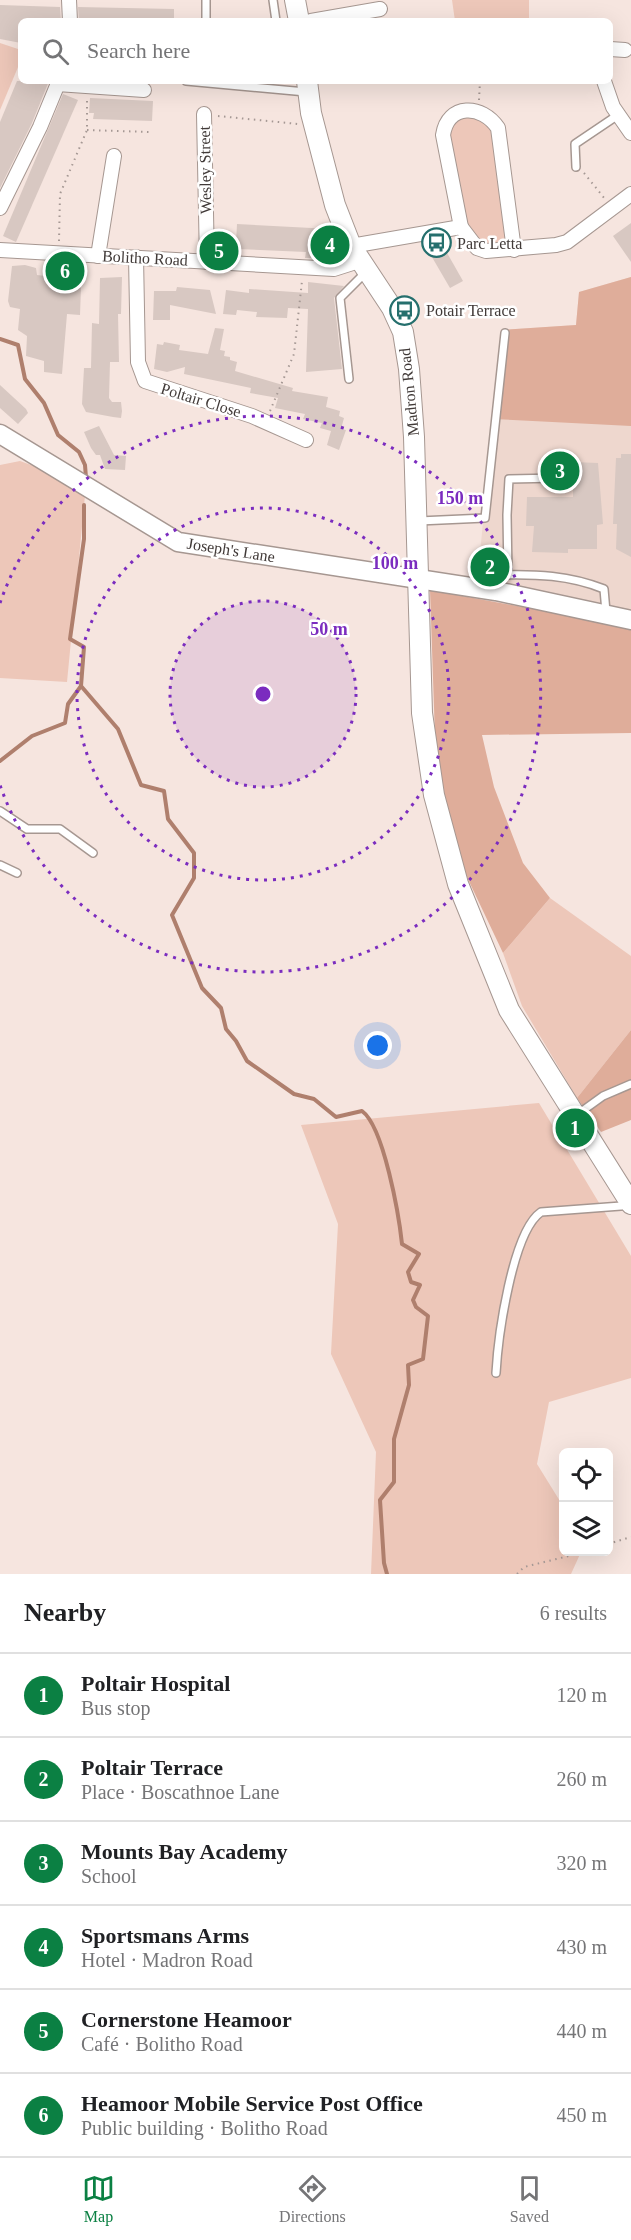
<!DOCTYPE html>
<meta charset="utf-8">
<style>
:root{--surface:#fff;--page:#f6f6f6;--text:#202124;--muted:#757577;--line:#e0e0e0;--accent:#0b8043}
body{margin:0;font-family:"Times New Roman",serif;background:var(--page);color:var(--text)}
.controls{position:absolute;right:18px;bottom:18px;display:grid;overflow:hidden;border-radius:9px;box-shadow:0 6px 24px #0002}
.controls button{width:54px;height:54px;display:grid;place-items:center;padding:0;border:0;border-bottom:2px solid var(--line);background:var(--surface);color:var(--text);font:30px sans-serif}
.you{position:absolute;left:378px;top:1046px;width:21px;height:21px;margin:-15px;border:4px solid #fff;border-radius:50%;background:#1a73e8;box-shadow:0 0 0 9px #1a73e833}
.badge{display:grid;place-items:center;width:39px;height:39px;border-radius:50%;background:var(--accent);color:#fff;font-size:20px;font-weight:700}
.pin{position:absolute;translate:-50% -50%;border:3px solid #fff;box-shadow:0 2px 6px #0006}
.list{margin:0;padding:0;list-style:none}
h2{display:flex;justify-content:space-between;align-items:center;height:78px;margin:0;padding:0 24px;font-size:26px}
h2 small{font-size:20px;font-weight:400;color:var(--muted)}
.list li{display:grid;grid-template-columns:39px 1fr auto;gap:18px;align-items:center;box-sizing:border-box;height:84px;padding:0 24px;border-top:2px solid var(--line)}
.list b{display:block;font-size:22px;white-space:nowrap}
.list p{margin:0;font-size:20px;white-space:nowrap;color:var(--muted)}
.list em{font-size:20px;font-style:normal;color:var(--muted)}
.icon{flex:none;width:33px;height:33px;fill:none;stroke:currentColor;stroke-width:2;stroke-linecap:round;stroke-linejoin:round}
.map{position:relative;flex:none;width:631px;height:1574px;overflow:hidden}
.search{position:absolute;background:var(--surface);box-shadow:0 6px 24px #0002;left:18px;right:18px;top:18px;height:66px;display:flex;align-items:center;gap:15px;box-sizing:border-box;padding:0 21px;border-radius:9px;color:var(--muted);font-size:22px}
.sheet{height:582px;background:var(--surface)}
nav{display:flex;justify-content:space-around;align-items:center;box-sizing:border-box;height:84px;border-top:2px solid var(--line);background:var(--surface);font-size:16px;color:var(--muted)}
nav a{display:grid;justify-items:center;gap:3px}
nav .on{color:var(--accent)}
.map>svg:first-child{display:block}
</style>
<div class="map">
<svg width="631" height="1574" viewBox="0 0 631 1574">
<rect width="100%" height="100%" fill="#f6e5df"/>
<polygon fill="#eed7ce" points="631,277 631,617 477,583 502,330 576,325 579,292"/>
<g fill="#edc7b9">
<polygon points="452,0 529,0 529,21 455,21"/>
<polygon points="0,43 21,50 21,60 0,110"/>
<polygon points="459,111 493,121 514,250 486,251 461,227 448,121"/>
<polygon points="20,461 86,485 67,682 0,678 0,465"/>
<polygon points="550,898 631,956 631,1030 577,1098 522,1006 503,953"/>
<polygon points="539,1103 631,1256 631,1378 549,1402 537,1464 563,1506 564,1552 581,1552 571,1574 371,1574 376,1452 331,1354 338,1224 301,1125"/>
</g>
<g fill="#dfad9a">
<polygon points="631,277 631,426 493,419 502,330 576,325 579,292"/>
<polygon points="430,590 631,627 631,733 482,735 494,787 523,863 550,898 503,953 466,875 436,766"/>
<polygon points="631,1030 631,1120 601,1132 577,1098"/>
</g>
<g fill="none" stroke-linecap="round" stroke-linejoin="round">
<g stroke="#af7f6d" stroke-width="4">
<polyline points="0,339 18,345 25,379 44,403 58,435 79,452 85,465 86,478"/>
<path d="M84,505V539L70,639L84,647L81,686L118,729L141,785L164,791L168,819L194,853V878L172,915L202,988L221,1008L226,1029L236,1041L247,1061L294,1094L314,1099L336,1117L362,1111C384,1127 399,1216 402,1244L419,1254L408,1272L411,1282L420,1285L413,1300L416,1307L428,1316L423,1359L408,1365L409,1385L394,1439V1482L380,1500L384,1563L387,1574"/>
<polyline points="0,761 32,736 65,723 68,704 81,686"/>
</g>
</g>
<g fill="#d8c8c2">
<polygon points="0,5 60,7 61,21 21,21 21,43 0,39"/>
<polygon points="78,7 174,9 174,21 79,21"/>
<polygon points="17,81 49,81 32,123 0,188 0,122"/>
<polygon points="63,94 78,100 16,242 3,236"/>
<polygon points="90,98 153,101 152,121 93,119 94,113 89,113"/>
<polygon points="631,223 631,262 613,236"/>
<polygon points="237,224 331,229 330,245 338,245 339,258 305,258 306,252 237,249 237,254 216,253 216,247 236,243"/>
<polygon points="442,244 463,281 450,288 429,252"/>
<polygon points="25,265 36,268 37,275 70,279 69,286 81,287 80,315 67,314 62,374 44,372 44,361 26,356 27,336 18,330 20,309 10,307 8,301 12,266"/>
<polygon points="122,277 121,314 118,314 119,362 110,362 109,398 112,402 121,402 122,411 121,418 113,417 86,412 82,404 84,368 91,368 92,323 99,324 100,278"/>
<polygon points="308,282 344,286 334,298 342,369 306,372 308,309 288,308 287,318 256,317 257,312 237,310 236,315 223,314 226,290 249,293 249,289 308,293"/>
<polygon points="177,287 210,290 216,314 170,305 170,320 153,320 154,291 176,291"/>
<polygon points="215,328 224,329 220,350 225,351 224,356 230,357 230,360 237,362 235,371 293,388 292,391 328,397 326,407 340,411 339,416 344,418 341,429 346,430 339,450 327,445 331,431 320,428 322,423 303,419 305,414 275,408 278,398 250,393 251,388 184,374 185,367 167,372 154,369 157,344 163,345 164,342 180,345 179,350 208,354"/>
<polygon points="0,385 26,409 28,413 18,424 0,408"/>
<polygon points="99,426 114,455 126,456 125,470 105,469 100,455 96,455 91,448 84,432"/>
<polygon points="621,454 631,454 631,557 616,549 617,524 613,524 616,458 621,458"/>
<polygon points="573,462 598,463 603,524 597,525 597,549 568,549 568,553 532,552 534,526 526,526 527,497 573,497"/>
</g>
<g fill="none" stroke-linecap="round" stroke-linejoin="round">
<defs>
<g id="service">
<polyline points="273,0 276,21"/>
<polyline points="206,21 206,0"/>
<polyline points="186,81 306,92"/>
<polyline points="576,167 575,144 618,115"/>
<polyline points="349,379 340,298 365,273"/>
<polyline points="419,521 485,518 505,333"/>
<polyline points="508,575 507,515 509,479 558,478"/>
<path d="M496,591L499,575C536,574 569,575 604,589L606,612"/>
<polyline points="0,811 27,829 60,829 93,853"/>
<polyline points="0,865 17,873"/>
<polyline points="578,1114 603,1096 631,1084"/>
<path d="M496,1373C498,1338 512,1232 541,1212L621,1206L627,1202"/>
</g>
<g id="minor">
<polyline points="69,0 70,21"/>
<polyline points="311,21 380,9"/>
<polyline points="610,49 625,50"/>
<polyline points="604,81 613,107 631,133"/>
<polyline points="57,84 144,90"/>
<polyline points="204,114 207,262"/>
<polyline points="0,208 40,127 59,81"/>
<path d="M461,227L443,135C448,103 482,104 498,128L514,250"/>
<polyline points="351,246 461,227 477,248 486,251 556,245 567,242 631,194"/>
<polyline points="0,250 334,269 359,261"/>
<polyline points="98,256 114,156"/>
<polyline points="136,257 138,362 145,381 252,416 306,440"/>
</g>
<polyline id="tertiary" points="0,434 178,542 496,591 631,620"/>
<g id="secondary">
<polyline points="295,0 299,21"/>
<polyline points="307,81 311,113 335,205 351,246 392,308 403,332 409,369 414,437 422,713 434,795 458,884 509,1010 631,1204"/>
</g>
</defs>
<use href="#service" stroke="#a69791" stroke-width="10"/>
<use href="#minor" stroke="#a69791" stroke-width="16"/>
<use href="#tertiary" stroke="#a69791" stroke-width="21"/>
<use href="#secondary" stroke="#a69791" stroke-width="22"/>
<g stroke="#a59894" stroke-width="2" stroke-dasharray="1.5 4.5" stroke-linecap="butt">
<polyline points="479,100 480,81"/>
<polyline points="218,116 298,124"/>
<polyline points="87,130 149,132"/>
<polyline points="584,173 605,199"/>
<polyline points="59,241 60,194 87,130 87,99"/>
<polyline points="270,411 294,354 302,281"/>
<polyline points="608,1544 631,1537"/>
<polyline points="517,1574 524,1567 585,1552"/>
</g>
<use href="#service" stroke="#fff" stroke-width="7"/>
<use href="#minor" stroke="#fff" stroke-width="14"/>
<use href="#tertiary" stroke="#fff" stroke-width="18"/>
<use href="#secondary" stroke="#fff" stroke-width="20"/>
</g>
<circle cx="263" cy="694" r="93" fill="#7b2cbf" fill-opacity=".12"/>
<g fill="none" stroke="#7b2cbf" stroke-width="3" stroke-dasharray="3 6">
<circle cx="263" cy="694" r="93"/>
<circle cx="263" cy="694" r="186"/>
<path d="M0 603A278 278 0 1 1 0 785"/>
</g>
<defs>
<symbol id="bus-ring" viewBox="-11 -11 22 22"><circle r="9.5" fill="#fff" stroke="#256f6d" stroke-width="1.5"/><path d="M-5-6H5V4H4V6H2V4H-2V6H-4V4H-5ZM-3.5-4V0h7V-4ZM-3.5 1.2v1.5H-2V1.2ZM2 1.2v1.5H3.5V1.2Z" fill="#256f6d"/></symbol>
</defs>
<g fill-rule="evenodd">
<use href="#bus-ring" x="420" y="226" width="33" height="33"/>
<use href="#bus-ring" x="388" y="294" width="33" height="33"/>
</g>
<g text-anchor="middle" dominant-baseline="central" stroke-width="5" stroke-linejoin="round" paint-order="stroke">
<g font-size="16" fill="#413a38" stroke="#fff">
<text transform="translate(205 170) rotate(-91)">Wesley Street</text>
<text transform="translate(145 258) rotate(3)">Bolitho Road</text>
<text transform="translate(409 392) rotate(-96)">Madron Road</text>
<text transform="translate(201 400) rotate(17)">Poltair Close</text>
<text transform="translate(231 550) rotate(9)">Joseph's Lane</text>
</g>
<g font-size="16" fill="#413a38" stroke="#fff" text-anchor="start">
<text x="457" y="243">Parc Letta</text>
<text x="426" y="310">Potair Terrace</text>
</g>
</g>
<circle cx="263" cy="694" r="9" fill="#7b2cbf" stroke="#fff" stroke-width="3"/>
<g font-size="18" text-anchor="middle" font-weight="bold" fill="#7b2cbf" stroke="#fff" stroke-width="5" stroke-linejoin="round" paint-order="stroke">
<text x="460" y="504">150 m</text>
<text x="395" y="569">100 m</text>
<text x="329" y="635">50 m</text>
</g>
</svg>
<div class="controls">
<button><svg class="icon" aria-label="locate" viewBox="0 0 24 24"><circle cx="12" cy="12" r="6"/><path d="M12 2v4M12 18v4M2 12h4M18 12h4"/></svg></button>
<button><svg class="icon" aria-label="layers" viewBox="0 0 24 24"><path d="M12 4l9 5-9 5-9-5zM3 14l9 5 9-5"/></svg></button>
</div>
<div class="you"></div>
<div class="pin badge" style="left:575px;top:1128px">1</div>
<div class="pin badge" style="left:490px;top:567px">2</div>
<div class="pin badge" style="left:560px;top:471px">3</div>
<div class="pin badge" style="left:330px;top:245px">4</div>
<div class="pin badge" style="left:219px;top:251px">5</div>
<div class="pin badge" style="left:65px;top:271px">6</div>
<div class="search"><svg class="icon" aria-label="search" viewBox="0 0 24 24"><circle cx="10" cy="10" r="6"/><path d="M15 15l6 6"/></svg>Search here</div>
</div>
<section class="sheet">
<h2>Nearby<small>6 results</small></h2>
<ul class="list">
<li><span class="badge">1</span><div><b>Poltair Hospital</b><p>Bus stop</p></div><em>120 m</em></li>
<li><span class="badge">2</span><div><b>Poltair Terrace</b><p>Place · Boscathnoe Lane</p></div><em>260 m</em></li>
<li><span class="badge">3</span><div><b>Mounts Bay Academy</b><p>School</p></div><em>320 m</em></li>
<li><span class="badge">4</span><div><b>Sportsmans Arms</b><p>Hotel · Madron Road</p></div><em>430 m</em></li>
<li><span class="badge">5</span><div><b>Cornerstone Heamoor</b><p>Café · Bolitho Road</p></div><em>440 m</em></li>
<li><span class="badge">6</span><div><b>Heamoor Mobile Service Post Office</b><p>Public building · Bolitho Road</p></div><em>450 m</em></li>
</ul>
</section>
<nav>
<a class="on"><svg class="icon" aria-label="map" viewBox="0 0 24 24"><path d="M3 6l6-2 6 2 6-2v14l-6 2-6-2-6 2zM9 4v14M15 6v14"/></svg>Map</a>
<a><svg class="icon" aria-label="directions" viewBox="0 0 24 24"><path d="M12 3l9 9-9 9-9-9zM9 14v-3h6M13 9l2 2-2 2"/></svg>Directions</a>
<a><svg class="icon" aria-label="saved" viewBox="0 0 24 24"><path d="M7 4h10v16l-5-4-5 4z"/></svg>Saved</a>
</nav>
